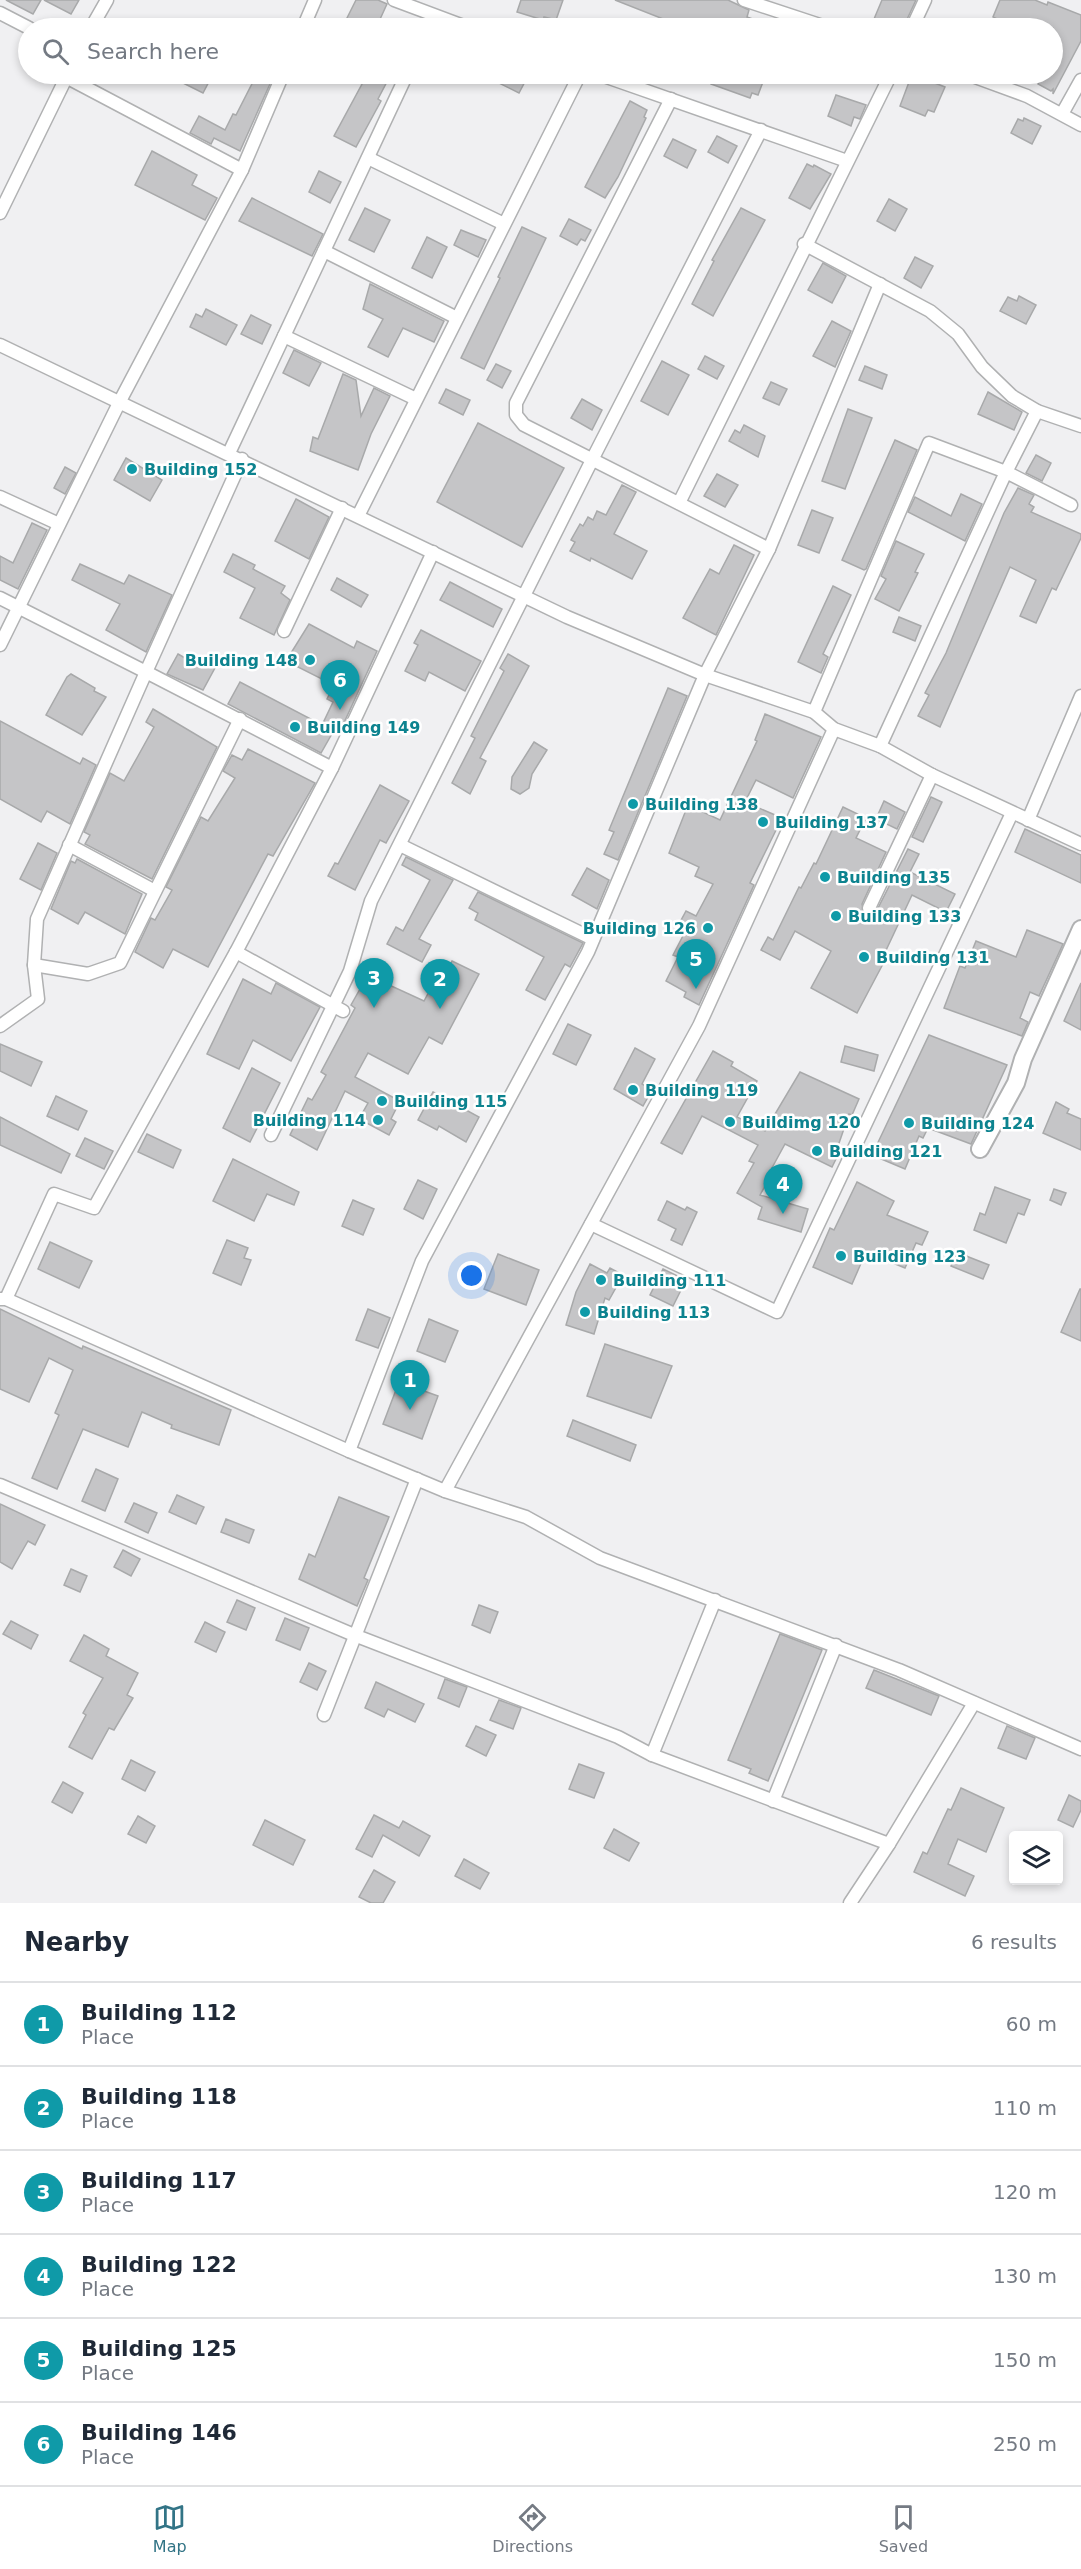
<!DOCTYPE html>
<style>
:root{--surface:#fff;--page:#f6f6f7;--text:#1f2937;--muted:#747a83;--line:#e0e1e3;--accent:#327486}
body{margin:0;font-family:"DejaVu Sans",sans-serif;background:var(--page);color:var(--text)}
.controls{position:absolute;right:18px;bottom:18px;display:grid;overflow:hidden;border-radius:6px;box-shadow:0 3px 9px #0003}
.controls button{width:54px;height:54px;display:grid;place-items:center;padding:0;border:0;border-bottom:2px solid var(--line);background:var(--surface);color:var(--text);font:30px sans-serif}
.you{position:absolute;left:472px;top:1276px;width:21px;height:21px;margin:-15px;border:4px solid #fff;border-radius:50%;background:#1a73e8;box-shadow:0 0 0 9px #1a73e833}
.badge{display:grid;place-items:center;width:39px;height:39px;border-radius:50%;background:var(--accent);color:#fff;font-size:20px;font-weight:700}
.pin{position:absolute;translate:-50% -50px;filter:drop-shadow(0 2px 3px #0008)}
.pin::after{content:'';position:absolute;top:32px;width:21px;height:18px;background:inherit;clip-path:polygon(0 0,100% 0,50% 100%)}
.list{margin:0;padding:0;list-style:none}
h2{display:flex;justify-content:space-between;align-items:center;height:78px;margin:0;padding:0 24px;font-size:26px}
h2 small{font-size:20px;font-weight:400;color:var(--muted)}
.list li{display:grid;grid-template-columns:39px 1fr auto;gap:18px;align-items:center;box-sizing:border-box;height:84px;padding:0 24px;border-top:2px solid var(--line)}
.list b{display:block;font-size:22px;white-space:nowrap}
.list p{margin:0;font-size:20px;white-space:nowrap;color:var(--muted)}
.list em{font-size:20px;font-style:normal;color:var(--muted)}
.icon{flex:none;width:33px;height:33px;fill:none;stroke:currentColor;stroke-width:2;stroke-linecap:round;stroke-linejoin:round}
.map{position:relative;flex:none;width:1081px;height:1903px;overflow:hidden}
.search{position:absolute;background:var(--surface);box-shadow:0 3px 9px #0003;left:18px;right:18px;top:18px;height:66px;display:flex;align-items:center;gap:15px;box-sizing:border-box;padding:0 21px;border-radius:33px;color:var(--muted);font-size:22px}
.sheet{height:582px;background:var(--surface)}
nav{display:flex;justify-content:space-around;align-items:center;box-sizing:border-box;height:84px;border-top:2px solid var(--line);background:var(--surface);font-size:16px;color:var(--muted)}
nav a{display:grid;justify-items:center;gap:3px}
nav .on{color:var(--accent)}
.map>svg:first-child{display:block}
</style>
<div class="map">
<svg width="1081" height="1903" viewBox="0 0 1081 1903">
<rect width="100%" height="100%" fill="#f0f0f2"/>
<g fill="#c5c5c7" stroke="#a8a9aa" stroke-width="1.5">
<polygon points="6,0 41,0 33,14"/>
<polygon points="44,0 79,0 71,14"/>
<polygon points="356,0 378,0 387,4 376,28 342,28"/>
<polygon points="521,0 563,0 556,20 544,17 543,20 517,12"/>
<polygon points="615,0 728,0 749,10 747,17 775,27 686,28"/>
<polygon points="882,0 916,0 903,28 894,28 874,19"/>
<polygon points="1000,0 1035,0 1047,5 1048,2 1081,15 1081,41 1053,94 1053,89 1051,91 1038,84 1040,80 1029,74 1053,74 1053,28 1032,28 1010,19 1007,24 993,17"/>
<polygon points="165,74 213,74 203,93"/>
<polygon points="257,74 274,75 240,151 214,138 211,144 190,133 199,116 225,130 233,114 236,115"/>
<polygon points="365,74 391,74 378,99 381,101 356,147 334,136 362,84 360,83"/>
<polygon points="481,74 529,74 519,93"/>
<polygon points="714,74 766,74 758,95 752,93 750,98 711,84"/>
<polygon points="912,74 945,87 934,112 928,110 925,116 900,106"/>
<polygon points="836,95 866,105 860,119 854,117 851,126 828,116"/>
<polygon points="630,101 647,110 644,117 646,118 618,177 605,198 585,187"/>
<polygon points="1024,118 1041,126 1032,144 1011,133 1018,119 1023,121"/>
<polygon points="717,136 737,146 728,163 708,152"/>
<polygon points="673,139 696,150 687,168 664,156"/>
<polygon points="152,151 197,175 192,185 217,198 205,220 135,185"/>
<polygon points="807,164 813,167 814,165 831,174 810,209 789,198"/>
<polygon points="319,171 341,182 330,203 309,192"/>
<polygon points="252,198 323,234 312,256 239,221"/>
<polygon points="889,199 907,209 895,231 877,221"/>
<polygon points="365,208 390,220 374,252 349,240"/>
<polygon points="741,208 765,220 713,316 692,304 714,261 712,260"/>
<polygon points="569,219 591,230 585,241 581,239 577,245 560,236"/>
<polygon points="522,227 546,238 484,369 461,358 500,278 498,277"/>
<polygon points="461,230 486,240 478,257 454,245"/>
<polygon points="427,237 447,247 432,278 412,268"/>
<polygon points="915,257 933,266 921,288 904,278"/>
<polygon points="823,263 846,276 832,303 808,290"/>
<polygon points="370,284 444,321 434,342 403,328 388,357 368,347 383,319 363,309"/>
<polygon points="1019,296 1036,305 1026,324 1000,311 1008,297 1017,301"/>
<polygon points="206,309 237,325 226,345 190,327 196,314 202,317"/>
<polygon points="251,315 271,325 262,344 241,334"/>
<polygon points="832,321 851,331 835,367 813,356"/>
<polygon points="294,350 321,363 309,386 283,373"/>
<polygon points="705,356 724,366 717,379 698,369"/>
<polygon points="662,361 689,375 668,415 641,401"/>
<polygon points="496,364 511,371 502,388 487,380"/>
<polygon points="865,366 887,375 882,389 859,380"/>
<polygon points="343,374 356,380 361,416 374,388 390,396 371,434 358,470 310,451 313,437 318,439"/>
<polygon points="771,382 787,389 779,405 763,398"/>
<polygon points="446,389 470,400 463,415 439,403"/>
<polygon points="988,392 1022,412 1014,430 978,414"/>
<polygon points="582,399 602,410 592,430 571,418"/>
<polygon points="848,409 872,418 845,489 822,481"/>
<polygon points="478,423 564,468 522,547 437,502"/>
<polygon points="744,425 765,436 758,457 729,441 735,430 740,433"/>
<polygon points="895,440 917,450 866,569 864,570 842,560"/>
<polygon points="1036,455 1051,463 1042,481 1026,473"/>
<polygon points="126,458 162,480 150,501 114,480"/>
<polygon points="65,467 76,473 65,494 54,488"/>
<polygon points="717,474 738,485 725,507 704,496"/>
<polygon points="622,485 636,492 614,534 647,551 632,579 591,558 590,561 570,551 575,542 571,540 580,524 583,526 588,517 593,520 597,511 606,515"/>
<polygon points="1018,488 1034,495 1029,504 1034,507 1031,512 1081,534 1081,538 1056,590 1052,588 1036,623 1020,616 1036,580 1010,567 940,727 918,716 929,695 925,693 946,653 1004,513"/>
<polygon points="961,494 982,504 965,541 908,512 915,497 951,516"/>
<polygon points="296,499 329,517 309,559 275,541"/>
<polygon points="812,510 833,518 819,553 798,545"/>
<polygon points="32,523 47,530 18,589 0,580 0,556 13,563"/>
<polygon points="896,541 924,554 915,572 918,573 899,611 875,599 886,579 881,576"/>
<polygon points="734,545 754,555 716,635 683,618 710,569 719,574"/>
<polygon points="233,554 255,565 253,569 285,586 281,593 290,600 274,635 240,618 255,588 224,572"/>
<polygon points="80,564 124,584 129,575 172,595 146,652 106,630 120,604 72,580"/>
<polygon points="337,578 368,595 361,607 331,590"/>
<polygon points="450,582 502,609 493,627 440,600"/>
<polygon points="833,586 851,595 823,654 828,657 821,673 798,662"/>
<polygon points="899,617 921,626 915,641 893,632"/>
<polygon points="309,624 354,648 357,641 377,651 342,727 337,725 321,753 228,704 240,682 322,725 333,702 327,699 334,685 286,661"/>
<polygon points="421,630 481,661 465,691 429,672 425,681 405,671 418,645 414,643"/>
<polygon points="178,654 199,666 202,659 216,666 203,690 167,674"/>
<polygon points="508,654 529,666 480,758 486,761 470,794 452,783 475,738 471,736 504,671 500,668"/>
<polygon points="71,674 95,688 94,691 106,697 82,735 46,715 67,677"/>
<polygon points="668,688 687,696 618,860 604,854 614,832 609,830"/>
<polygon points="153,709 217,747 152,879 85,844 90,835 84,832 110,773 124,781 138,756 154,727 146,722"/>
<polygon points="765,714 821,737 793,798 756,780 745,802 782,818 750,883 754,885 699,1005 684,997 686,992 666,981 678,957 673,955 687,928 679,924 686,911 696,916 713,884 695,876 699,867 669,853 688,805 720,820 757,741 755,740"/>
<polygon points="0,721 80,764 83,758 96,765 70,824 47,811 41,822 0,799"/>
<polygon points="534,742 547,750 532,774 529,788 520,794 511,789 512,777"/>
<polygon points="248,749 315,783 273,856 268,854 208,967 173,949 163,968 135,952 151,918 155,920 172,890 166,887 201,817 208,821 235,778 223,771 232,755 242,760"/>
<polygon points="380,785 409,801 386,843 380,840 355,890 328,876 335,863 338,864"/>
<polygon points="931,797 942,802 923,842 912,837"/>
<polygon points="884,801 905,812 897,829 876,819"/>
<polygon points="843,807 866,818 856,838 886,852 862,904 865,915 870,916 876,912 908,849 919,854 910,872 955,894 946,912 912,895 881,961 884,962 857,1013 811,988 831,951 795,931 780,960 761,950 768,937 773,940 799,887 801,888 814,863 816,864"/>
<polygon points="1025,829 1081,855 1081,883 1015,852"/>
<polygon points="38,843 57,853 41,890 20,879"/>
<polygon points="406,857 453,880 419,939 431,945 422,962 387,944 396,927 403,931 430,880 402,865"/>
<polygon points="77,859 142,894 125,934 85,912 78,924 51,909 71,861 75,863"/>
<polygon points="587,868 609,880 597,909 572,895"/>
<polygon points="478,892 583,943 570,967 565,964 545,1000 526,990 544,957 475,920 478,913 469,908"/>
<polygon points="1027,930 1063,944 1039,996 1030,992 1020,1018 1028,1022 1022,1036 944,1008 960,966 965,968 976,941 1016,957"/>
<polygon points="452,961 479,974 442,1044 429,1037 408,1074 368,1053 355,1077 400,1101 391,1119 396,1122 389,1135 359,1119 368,1103 345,1091 317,1150 290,1135 308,1098 312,1100 326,1075 321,1072 355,1008 351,1005 360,989 367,993 374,978 424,1001 445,962 450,965"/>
<polygon points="243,979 271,994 276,983 320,1007 291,1061 253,1040 239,1069 207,1054"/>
<polygon points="1081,983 1081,1030 1064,1021"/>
<polygon points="568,1024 591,1035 576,1065 553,1054"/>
<polygon points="929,1035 1007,1065 971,1144 928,1128 923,1138 919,1136 905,1169 872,1155"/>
<polygon points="0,1044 42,1062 31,1086 0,1071"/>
<polygon points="845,1046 878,1055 874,1071 841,1062"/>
<polygon points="635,1048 655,1059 642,1084 652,1090 643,1106 614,1089"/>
<polygon points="713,1051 733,1062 731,1066 757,1081 737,1117 765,1131 800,1072 859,1099 852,1115 849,1114 836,1152 839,1153 832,1167 785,1144 767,1177 769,1179 760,1195 808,1209 801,1232 758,1219 762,1207 737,1193 754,1163 749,1161 758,1145 702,1116 682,1154 661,1143"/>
<polygon points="252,1068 280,1083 250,1142 223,1128"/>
<polygon points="433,1092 479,1117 466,1142 439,1126 437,1130 418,1120"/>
<polygon points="56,1096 87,1111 78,1130 47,1116"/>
<polygon points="1056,1102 1069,1109 1067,1113 1081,1119 1081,1150 1043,1133"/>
<polygon points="0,1117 70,1154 61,1173 0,1145"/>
<polygon points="147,1134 181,1150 173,1168 138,1152"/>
<polygon points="85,1138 113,1151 104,1169 76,1156"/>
<polygon points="233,1159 299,1192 294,1205 267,1194 254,1221 213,1201"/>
<polygon points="418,1180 437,1189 423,1219 404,1209"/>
<polygon points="857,1182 894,1201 887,1215 928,1232 922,1245 916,1243 905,1268 866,1252 852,1284 813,1267 830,1228 834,1230"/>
<polygon points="995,1187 1030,1200 1024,1215 1018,1213 1006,1243 974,1230 980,1213 985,1215"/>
<polygon points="1054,1189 1066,1193 1061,1205 1050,1200"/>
<polygon points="353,1200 374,1209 363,1235 342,1226"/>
<polygon points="667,1201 685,1210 687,1207 697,1212 682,1245 671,1240 676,1229 658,1220"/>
<polygon points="227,1240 248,1248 244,1258 251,1260 241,1285 213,1273"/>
<polygon points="50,1242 92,1261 79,1288 38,1269"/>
<polygon points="956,1252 989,1265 983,1279 951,1266"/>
<polygon points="498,1254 539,1270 526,1305 484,1289"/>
<polygon points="590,1264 607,1273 610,1268 623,1275 609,1300 605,1298 594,1334 566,1325 576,1292"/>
<polygon points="663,1269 686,1280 673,1306 650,1295"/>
<polygon points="1080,1289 1081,1289 1081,1341 1061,1332"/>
<polygon points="0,1309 82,1349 83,1346 231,1410 219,1445 171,1428 172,1425 142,1412 128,1447 83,1429 57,1489 32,1478 59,1415 55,1413 73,1370 49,1358 29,1402 0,1389"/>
<polygon points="368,1309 390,1318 378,1348 356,1340"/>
<polygon points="429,1319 458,1331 445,1362 417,1351"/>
<polygon points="605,1344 672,1366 651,1418 587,1396"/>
<polygon points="399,1382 438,1396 422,1439 383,1424"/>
<polygon points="573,1420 636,1445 630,1461 567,1436"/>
<polygon points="96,1469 118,1479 105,1511 82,1501"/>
<polygon points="177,1495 204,1507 196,1524 169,1512"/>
<polygon points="339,1497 389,1517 364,1578 368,1580 357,1606 299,1579 309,1554 315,1557"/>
<polygon points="134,1503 157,1513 148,1533 125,1522"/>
<polygon points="0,1504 45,1525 35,1545 28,1541 12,1569 0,1562"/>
<polygon points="226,1519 254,1530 249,1543 221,1532"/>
<polygon points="123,1550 140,1559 131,1576 114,1567"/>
<polygon points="71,1569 87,1576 80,1592 64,1585"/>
<polygon points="237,1600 255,1608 246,1630 227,1622"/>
<polygon points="479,1605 498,1612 490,1633 472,1625"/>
<polygon points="285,1618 309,1628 300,1650 276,1640"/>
<polygon points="11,1621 38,1635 31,1649 3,1634"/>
<polygon points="205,1622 225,1632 216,1652 195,1642"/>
<polygon points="780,1634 822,1650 768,1781 749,1773 751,1769 728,1760"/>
<polygon points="84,1635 109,1649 106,1656 138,1673 127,1695 133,1698 114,1730 109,1728 92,1759 69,1747 86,1715 83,1713 103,1678 70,1661"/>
<polygon points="309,1663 326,1671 317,1690 300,1682"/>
<polygon points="874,1670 939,1696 931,1715 866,1688"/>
<polygon points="445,1679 467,1687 459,1707 438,1698"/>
<polygon points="376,1682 424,1704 415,1722 388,1709 384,1717 365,1708"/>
<polygon points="499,1700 521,1708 513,1729 490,1720"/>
<polygon points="476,1726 496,1735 486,1756 466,1746"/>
<polygon points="1007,1726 1035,1738 1026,1759 998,1748"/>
<polygon points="131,1760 155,1772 145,1791 122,1779"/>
<polygon points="579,1764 604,1773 594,1798 569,1789"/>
<polygon points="63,1782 83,1793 72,1813 52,1802"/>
<polygon points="961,1788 1004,1808 986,1852 958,1839 948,1864 974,1876 965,1896 914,1872 923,1852 927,1854 948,1809 951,1810"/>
<polygon points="1069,1795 1081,1801 1081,1810 1073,1827 1058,1820"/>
<polygon points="374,1815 399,1828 403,1821 430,1836 419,1856 383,1835 372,1857 356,1849"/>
<polygon points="138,1816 155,1826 146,1843 128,1834"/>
<polygon points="265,1820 305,1840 293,1865 253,1845"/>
<polygon points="614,1829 639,1843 629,1861 604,1848"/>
<polygon points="464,1859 489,1873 480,1889 455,1876"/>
<polygon points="374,1870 395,1882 383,1903 371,1903 359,1897"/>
</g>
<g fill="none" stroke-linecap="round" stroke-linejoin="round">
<defs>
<g id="street">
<polyline points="394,0 469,28"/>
<polyline points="744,0 829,28"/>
<polyline points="0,13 29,28"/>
<polyline points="91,28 107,0"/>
<polyline points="303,28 315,0"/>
<polyline points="429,28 434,17"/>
<polyline points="912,28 925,0"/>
<polyline points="598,74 847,161"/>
<polyline points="967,74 1027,96 1081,125"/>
<polyline points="671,99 516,403 516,415 524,425 769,549"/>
<polyline points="1062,114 1081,80"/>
<polyline points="368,158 504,224"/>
<polyline points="242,170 283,74"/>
<polyline points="0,213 68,74"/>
<polyline points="804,244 930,311 958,334 982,367 1012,396 1037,411 1081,426"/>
<polyline points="324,251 457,318"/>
<polyline points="284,336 416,399"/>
<polyline points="0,345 567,617 705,675 814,712 834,729 880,746 932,775 1081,844"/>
<polyline points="229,453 407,74"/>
<polyline points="0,497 59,524"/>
<polyline points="679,503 891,74"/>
<polyline points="358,516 580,74"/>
<polyline points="0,598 146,672 242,459"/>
<polyline points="284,631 342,508"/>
<polyline points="0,645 120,401 242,170 66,77"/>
<polyline points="814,712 929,443 1006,472 1037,411"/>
<polyline points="880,746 1006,472 1071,505"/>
<polyline points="1028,820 1081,696"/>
<polyline points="69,845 155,891"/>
<polyline points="400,845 593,939"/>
<polyline points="869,908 932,775"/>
<polyline points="236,952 343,1011"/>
<polyline points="34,965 88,974 120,963 240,719"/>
<polyline points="0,1026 38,999 34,965 37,919 146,672 332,768 433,552"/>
<polyline points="271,1135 350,971 371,901 593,458 761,130"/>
<polyline points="591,1224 777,1312 1012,813"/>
<polyline points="0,1299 6,1299 349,1451 445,1491 526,1517 600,1558 899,1670 1081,1749"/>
<polyline points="6,1299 54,1194 94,1208 236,952 332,768"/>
<polyline points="349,1451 422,1261 588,952 705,675 769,549 880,284"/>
<polyline points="0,1485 354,1635 618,1737 652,1755"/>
<polyline points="445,1491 699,1026 834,729"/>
<polyline points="715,1600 652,1755 889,1844 974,1703"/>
<polyline points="324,1715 417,1479"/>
<polyline points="773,1801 836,1645"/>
<polyline points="850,1903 889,1844"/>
</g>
<polyline id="secondary" points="980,1149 1016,1083 1023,1059 1081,929"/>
</defs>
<use href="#street" stroke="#b0b1b2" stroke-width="15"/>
<use href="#secondary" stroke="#b0b1b2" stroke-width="20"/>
<use href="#street" stroke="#fff" stroke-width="12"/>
<use href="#secondary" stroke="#fff" stroke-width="16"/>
</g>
<g fill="#0f9aa8" stroke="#fff" stroke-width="2">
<circle cx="132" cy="469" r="6"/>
<circle cx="310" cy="660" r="6"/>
<circle cx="295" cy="727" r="6"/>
<circle cx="633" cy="804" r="6"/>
<circle cx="763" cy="822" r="6"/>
<circle cx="825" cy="877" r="6"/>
<circle cx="836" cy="916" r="6"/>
<circle cx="708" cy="928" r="6"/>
<circle cx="864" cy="957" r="6"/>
<circle cx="633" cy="1090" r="6"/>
<circle cx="382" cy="1101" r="6"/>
<circle cx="378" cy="1120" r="6"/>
<circle cx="730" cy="1122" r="6"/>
<circle cx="909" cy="1123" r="6"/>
<circle cx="817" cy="1151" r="6"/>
<circle cx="841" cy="1256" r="6"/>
<circle cx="601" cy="1280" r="6"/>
<circle cx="585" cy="1312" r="6"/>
</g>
<g text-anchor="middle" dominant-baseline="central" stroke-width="5" stroke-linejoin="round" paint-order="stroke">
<g font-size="16" font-weight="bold" fill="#0d838f" stroke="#fff" text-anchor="start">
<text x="144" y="469">Building 152</text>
<text x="298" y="660" text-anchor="end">Building 148</text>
<text x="307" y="727">Building 149</text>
<text x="645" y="804">Building 138</text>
<text x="775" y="822">Building 137</text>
<text x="837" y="877">Building 135</text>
<text x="848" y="916">Building 133</text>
<text x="696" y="928" text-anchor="end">Building 126</text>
<text x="876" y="957">Building 131</text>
<text x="645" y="1090">Building 119</text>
<text x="394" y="1101">Building 115</text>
<text x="366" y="1120" text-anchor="end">Building 114</text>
<text x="742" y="1122">Buildimg 120</text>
<text x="921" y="1123">Building 124</text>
<text x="829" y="1151">Building 121</text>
<text x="853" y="1256">Building 123</text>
<text x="613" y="1280">Building 111</text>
<text x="597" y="1312">Building 113</text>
</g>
</g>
</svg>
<div class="controls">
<button><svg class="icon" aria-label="layers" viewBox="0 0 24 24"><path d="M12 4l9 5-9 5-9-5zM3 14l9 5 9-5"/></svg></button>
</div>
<div class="you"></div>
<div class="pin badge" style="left:410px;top:1410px;background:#0f9aa8">1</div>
<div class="pin badge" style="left:440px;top:1009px;background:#0f9aa8">2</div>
<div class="pin badge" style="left:374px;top:1008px;background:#0f9aa8">3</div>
<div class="pin badge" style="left:783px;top:1214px;background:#0f9aa8">4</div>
<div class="pin badge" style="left:696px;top:989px;background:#0f9aa8">5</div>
<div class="pin badge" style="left:340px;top:710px;background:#0f9aa8">6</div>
<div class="search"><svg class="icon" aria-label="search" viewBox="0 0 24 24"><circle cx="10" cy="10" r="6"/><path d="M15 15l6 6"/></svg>Search here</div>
</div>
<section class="sheet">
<h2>Nearby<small>6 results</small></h2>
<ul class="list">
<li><span class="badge" style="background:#0f9aa8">1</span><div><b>Building 112</b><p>Place</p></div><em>60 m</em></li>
<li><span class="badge" style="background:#0f9aa8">2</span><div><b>Building 118</b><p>Place</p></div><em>110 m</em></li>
<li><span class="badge" style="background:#0f9aa8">3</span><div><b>Building 117</b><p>Place</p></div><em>120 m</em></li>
<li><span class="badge" style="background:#0f9aa8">4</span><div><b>Building 122</b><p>Place</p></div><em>130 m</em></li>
<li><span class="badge" style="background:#0f9aa8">5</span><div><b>Building 125</b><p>Place</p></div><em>150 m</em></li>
<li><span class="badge" style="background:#0f9aa8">6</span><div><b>Building 146</b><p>Place</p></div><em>250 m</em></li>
</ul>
</section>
<nav>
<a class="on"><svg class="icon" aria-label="map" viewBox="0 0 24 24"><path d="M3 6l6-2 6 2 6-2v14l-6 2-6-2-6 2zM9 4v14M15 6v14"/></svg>Map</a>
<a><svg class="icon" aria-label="directions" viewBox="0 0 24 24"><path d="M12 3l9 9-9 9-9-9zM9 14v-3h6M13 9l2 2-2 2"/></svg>Directions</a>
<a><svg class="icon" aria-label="saved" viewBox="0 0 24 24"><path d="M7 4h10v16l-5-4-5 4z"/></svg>Saved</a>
</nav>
